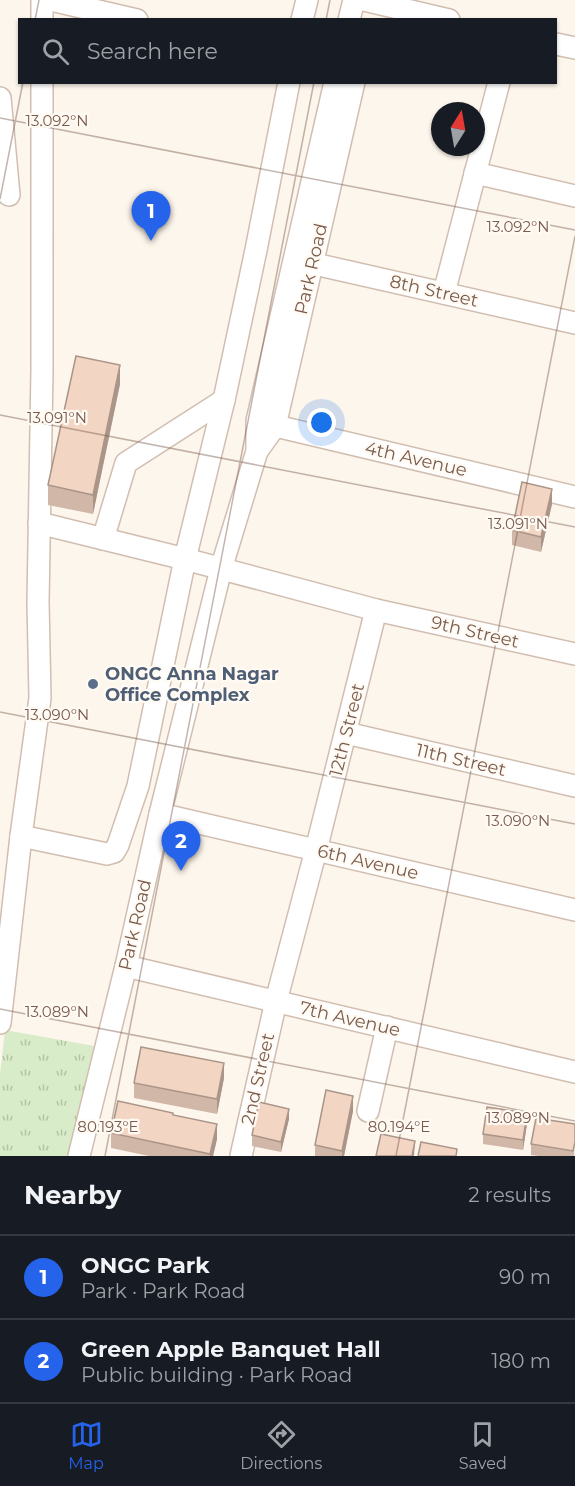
<!DOCTYPE html>
<meta charset="utf-8">
<style>
:root{--surface:#171b24;--page:#242831;--text:#f1f3f6;--muted:#9ea1a6;--line:#363941;--accent:#2563eb}
body{margin:0;font-family:Montserrat,sans-serif;background:var(--page);color:var(--text)}
.compass{position:absolute;left:431px;top:102px;width:54px;height:54px;border-radius:50%;background:var(--surface);box-shadow:0 2px 4px #0004;rotate:11deg}
.you{position:absolute;left:322px;top:423px;width:21px;height:21px;margin:-15px;border:4px solid #fff;border-radius:50%;background:#1a73e8;box-shadow:0 0 0 9px #1a73e833}
.badge{display:grid;place-items:center;width:39px;height:39px;border-radius:50%;background:var(--accent);color:#fff;font-size:20px;font-weight:700}
.pin{position:absolute;translate:-50% -50px;filter:drop-shadow(0 2px 3px #0008)}
.pin::after{content:'';position:absolute;top:32px;width:21px;height:18px;background:inherit;clip-path:polygon(0 0,100% 0,50% 100%)}
.list{margin:0;padding:0;list-style:none}
h2{display:flex;justify-content:space-between;align-items:center;height:78px;margin:0;padding:0 24px;font-size:26px}
h2 small{font-size:20px;font-weight:400;color:var(--muted)}
.list li{display:grid;grid-template-columns:39px 1fr auto;gap:18px;align-items:center;box-sizing:border-box;height:84px;padding:0 24px;border-top:2px solid var(--line)}
.list b{display:block;font-size:22px;white-space:nowrap}
.list p{margin:0;font-size:20px;white-space:nowrap;color:var(--muted)}
.list em{font-size:20px;font-style:normal;color:var(--muted)}
.icon{flex:none;width:33px;height:33px;fill:none;stroke:currentColor;stroke-width:2;stroke-linecap:round;stroke-linejoin:round}
.map{position:relative;flex:none;width:575px;height:1156px;overflow:hidden}
.search{position:absolute;background:var(--surface);box-shadow:0 2px 4px #0004;left:18px;right:18px;top:18px;height:66px;display:flex;align-items:center;gap:15px;box-sizing:border-box;padding:0 21px;border-radius:0px;color:var(--muted);font-size:22px}
.sheet{height:246px;background:var(--surface)}
nav{display:flex;justify-content:space-around;align-items:center;box-sizing:border-box;height:84px;border-top:2px solid var(--line);background:var(--surface);font-size:16px;color:var(--muted)}
nav a{display:grid;justify-items:center;gap:3px}
nav .on{color:var(--accent)}
.map>svg:first-child{display:block}
</style>
<div class="map">
<svg width="575" height="1156" viewBox="0 0 575 1156">
<defs>
<pattern id="park-tufts" width="24" height="20" patternUnits="userSpaceOnUse" patternTransform="scale(1.5)"><rect width="24" height="20" fill="#d8ecc9"/><path d="M3 7l-1-3M5 7V3M7 7l1-3M15 17l-1-3M17 17v-4M19 17l1-3" fill="none" stroke="#b4c2a5"/></pattern>
</defs>
<rect width="100%" height="100%" fill="#fdf6ec"/>
<polygon fill="url(#park-tufts)" points="5,1030 100,1047 72,1156 0,1156 0,1075"/>
<g fill="none" stroke-linecap="round" stroke-linejoin="round">
<defs>
<g id="minor">
<polyline points="42,0 42,20"/>
<polyline points="51,0 137,20"/>
<polyline points="364,0 449,20"/>
<polyline points="302,20 307,0"/>
<polyline points="349,20 354,0"/>
<polyline points="556,44 575,48"/>
<polyline points="0,98 9,195"/>
<polyline points="475,173 575,196"/>
<polyline points="297,260 575,323"/>
<polyline points="444,293 499,82"/>
<polyline points="263,423 575,497"/>
<polyline points="257,451 275,426 354,82"/>
<polyline points="39,523 185,559 376,610 575,654"/>
<polyline points="103,539 126,463 224,400"/>
<polyline points="346,733 575,786"/>
<polyline points="160,814 575,910"/>
<polyline points="21,836 107,854 114,852 118,845 138,786 185,559 224,400 256,250 289,82"/>
<polyline points="126,966 575,1072"/>
<polyline points="0,1023 21,836 40,698 38,602 42,370 42,82"/>
<polyline points="368,1111 387,1027"/>
<polyline points="79,1156 126,966 160,814 221,569 257,451 257,421 335,82"/>
<polyline points="241,1156 276,1001 316,850 376,610"/>
</g>
</defs>
<use href="#minor" stroke="#d1beb0" stroke-width="24"/>
<use href="#minor" stroke="#fff" stroke-width="21"/>
</g>
<g fill="#d1b7a8">
<polygon points="120,384 93,514 48,505 48,485"/>
<polygon points="552,504 541,552 512,545 512,530"/>
<polygon points="224,1078 217,1114 134,1098 134,1083"/>
<polygon points="353,1111 344,1156 315,1156 315,1145"/>
<polygon points="173,1115 217,1139 213,1156 149,1156 111,1148 111,1133"/>
<polygon points="289,1119 281,1152 252,1146 252,1135"/>
<polygon points="527,1124 523,1150 483,1144 483,1134"/>
<polygon points="575,1124 574,1156 539,1156 531,1155 531,1144"/>
</g>
<g fill="#aa9588">
<polygon points="120,365 120,384 93,514 93,495"/>
<polygon points="552,489 552,504 541,552 541,537"/>
<polygon points="224,1063 224,1078 217,1114 217,1099"/>
<polygon points="353,1096 353,1111 344,1156 342,1156 342,1151"/>
<polygon points="289,1109 289,1119 281,1152 281,1142"/>
<polygon points="527,1113 527,1124 523,1150 523,1140"/>
<polygon points="217,1124 217,1139 213,1156 210,1156"/>
<polygon points="415,1141 414,1156 412,1156"/>
</g>
<g fill="#f3d5c3" stroke="#aa9588" stroke-width="1.5">
<polygon points="76,356 120,365 93,495 48,485"/>
<polygon points="522,482 552,489 541,537 512,530"/>
<polygon points="141,1047 224,1063 217,1099 134,1083"/>
<polygon points="326,1090 353,1096 342,1151 315,1145"/>
<polygon points="118,1101 173,1113 173,1115 217,1124 210,1154 111,1133"/>
<polygon points="259,1102 289,1109 281,1142 252,1135"/>
<polygon points="487,1107 527,1113 523,1140 483,1134"/>
<polygon points="536,1118 575,1124 575,1142 573,1151 531,1144"/>
<polygon points="381,1134 415,1141 412,1156 376,1156"/>
<polygon points="421,1142 457,1149 456,1156 418,1156"/>
</g>
<path fill="none" stroke="#7a5c4d" stroke-width="1.5" stroke-opacity="0.45" d="M35,20L39,0M326,20L330,0M0,118L575,230M0,199L23,82M0,415L575,527M0,712L575,824M0,1009L575,1121M105,1156L314,82M396,1156L575,236"/>
<circle fill="#5c6f8a" stroke="#fffaf3" stroke-width="2" cx="93" cy="684" r="6"/>
<g text-anchor="middle" dominant-baseline="central" stroke-width="4.5" stroke-linejoin="round" paint-order="stroke">
<g font-size="18" fill="#7a5c4d" stroke="#fffaf3">
<text transform="translate(311 269) rotate(-77)">Park Road</text>
<text transform="translate(434 291) rotate(13)">8th Street</text>
<text transform="translate(416 459) rotate(13)">4th Avenue</text>
<text transform="translate(475 632) rotate(13)">9th Street</text>
<text transform="translate(347 730) rotate(-76)">12th Street</text>
<text transform="translate(461 760) rotate(13)">11th Street</text>
<text transform="translate(368 862) rotate(13)">6th Avenue</text>
<text transform="translate(135 925) rotate(-77)">Park Road</text>
<text transform="translate(350 1019) rotate(13)">7th Avenue</text>
<text transform="translate(258 1079) rotate(-77)">2nd Street</text>
</g>
<g font-size="18" font-weight="bold" fill="#4e5e75" stroke="#fffaf3" text-anchor="start">
<text x="105" y="674">ONGC Anna Nagar<tspan x="105" dy="21">Office Complex</tspan></text>
</g>
</g>
<g font-size="15" text-anchor="middle" fill="#7a5c4d" stroke="#fffaf3" stroke-width="4.5" stroke-linejoin="round" paint-order="stroke">
<text x="57" y="126">13.092°N</text>
<text x="518" y="232">13.092°N</text>
<text x="57" y="423">13.091°N</text>
<text x="518" y="529">13.091°N</text>
<text x="57" y="720">13.090°N</text>
<text x="518" y="826">13.090°N</text>
<text x="57" y="1017">13.089°N</text>
<text x="518" y="1123">13.089°N</text>
<text x="108" y="1132">80.193°E</text>
<text x="399" y="1132">80.194°E</text>
</g>
</svg>
<svg class="compass" viewBox="-18 -18 36 36"><path d="M0-13l5 13h-10z" fill="#e53935"/><path d="M0 13l5-13h-10z" fill="#9ea1a6"/></svg>
<div class="you"></div>
<div class="pin badge" style="left:151px;top:241px">1</div>
<div class="pin badge" style="left:181px;top:871px">2</div>
<div class="search"><svg class="icon" aria-label="search" viewBox="0 0 24 24"><circle cx="10" cy="10" r="6"/><path d="M15 15l6 6"/></svg>Search here</div>
</div>
<section class="sheet">
<h2>Nearby<small>2 results</small></h2>
<ul class="list">
<li><span class="badge">1</span><div><b>ONGC Park</b><p>Park · Park Road</p></div><em>90 m</em></li>
<li><span class="badge">2</span><div><b>Green Apple Banquet Hall</b><p>Public building · Park Road</p></div><em>180 m</em></li>
</ul>
</section>
<nav>
<a class="on"><svg class="icon" aria-label="map" viewBox="0 0 24 24"><path d="M3 6l6-2 6 2 6-2v14l-6 2-6-2-6 2zM9 4v14M15 6v14"/></svg>Map</a>
<a><svg class="icon" aria-label="directions" viewBox="0 0 24 24"><path d="M12 3l9 9-9 9-9-9zM9 14v-3h6M13 9l2 2-2 2"/></svg>Directions</a>
<a><svg class="icon" aria-label="saved" viewBox="0 0 24 24"><path d="M7 4h10v16l-5-4-5 4z"/></svg>Saved</a>
</nav>
